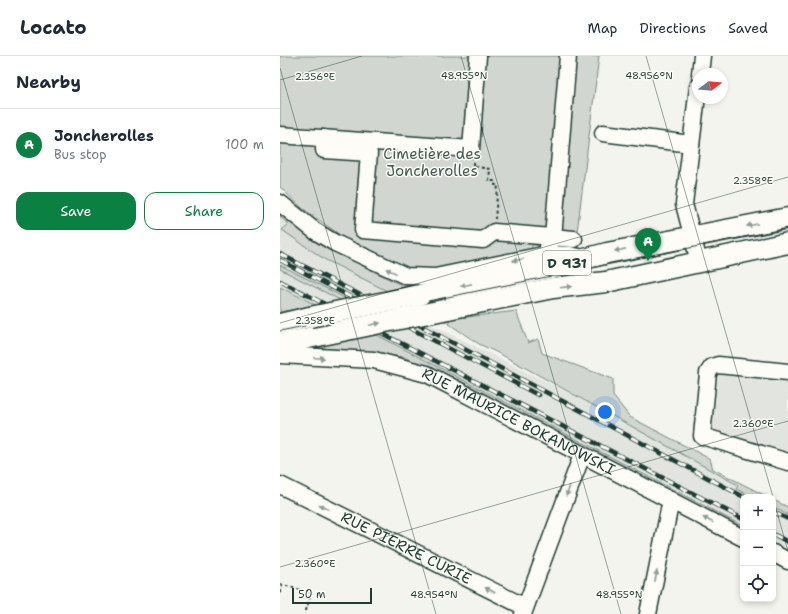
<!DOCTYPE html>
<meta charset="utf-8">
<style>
:root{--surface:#fff;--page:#f6f6f7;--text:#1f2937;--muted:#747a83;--line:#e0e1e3;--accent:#0b8043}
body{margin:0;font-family:"Shantell Sans",sans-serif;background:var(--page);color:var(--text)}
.controls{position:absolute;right:12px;bottom:12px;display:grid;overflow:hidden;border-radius:8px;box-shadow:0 2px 6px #0003}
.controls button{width:36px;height:36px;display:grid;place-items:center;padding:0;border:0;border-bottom:1px solid var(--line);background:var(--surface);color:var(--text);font:20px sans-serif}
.compass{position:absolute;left:412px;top:12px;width:36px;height:36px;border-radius:50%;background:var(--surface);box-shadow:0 2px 6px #0003;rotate:74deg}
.scale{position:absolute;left:12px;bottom:10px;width:80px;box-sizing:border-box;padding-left:4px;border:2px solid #1f3d34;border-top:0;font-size:11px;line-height:14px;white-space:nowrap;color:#1f3d34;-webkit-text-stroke:3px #fdfcf7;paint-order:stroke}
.you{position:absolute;left:325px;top:356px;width:14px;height:14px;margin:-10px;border:3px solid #fff;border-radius:50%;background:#1a73e8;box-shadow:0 0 0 6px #1a73e833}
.badge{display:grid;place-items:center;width:26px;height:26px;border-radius:50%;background:var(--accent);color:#fff;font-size:13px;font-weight:700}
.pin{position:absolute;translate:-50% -33px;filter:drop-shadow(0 1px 2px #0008)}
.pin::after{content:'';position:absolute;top:21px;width:14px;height:12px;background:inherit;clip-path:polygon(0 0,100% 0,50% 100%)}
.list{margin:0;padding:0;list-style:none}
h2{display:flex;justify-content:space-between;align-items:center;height:52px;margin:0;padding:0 16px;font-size:17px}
h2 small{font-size:13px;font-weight:400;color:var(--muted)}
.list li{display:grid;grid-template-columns:26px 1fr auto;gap:12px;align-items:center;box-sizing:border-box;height:72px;padding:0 16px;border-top:1px solid var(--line)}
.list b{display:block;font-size:15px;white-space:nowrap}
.list p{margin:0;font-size:13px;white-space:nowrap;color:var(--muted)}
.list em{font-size:13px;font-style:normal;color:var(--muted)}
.actions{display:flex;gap:8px;padding:12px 16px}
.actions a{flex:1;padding:9px 0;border:1px solid var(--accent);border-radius:12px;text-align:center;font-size:14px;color:var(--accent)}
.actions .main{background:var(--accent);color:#fff}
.icon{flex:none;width:22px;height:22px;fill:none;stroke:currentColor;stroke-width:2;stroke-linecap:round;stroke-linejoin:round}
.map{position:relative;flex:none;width:508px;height:558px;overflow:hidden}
header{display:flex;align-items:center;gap:24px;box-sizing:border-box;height:56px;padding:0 20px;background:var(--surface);border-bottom:1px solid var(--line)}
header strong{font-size:19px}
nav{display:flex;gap:22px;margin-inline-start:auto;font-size:14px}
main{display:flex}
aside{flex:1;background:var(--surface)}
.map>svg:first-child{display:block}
</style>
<header>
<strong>Locato</strong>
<nav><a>Map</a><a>Directions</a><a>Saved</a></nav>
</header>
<main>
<aside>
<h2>Nearby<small></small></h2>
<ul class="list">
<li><span class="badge">A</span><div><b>Joncherolles</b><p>Bus stop</p></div><em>100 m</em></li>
</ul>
<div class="actions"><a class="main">Save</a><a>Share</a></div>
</aside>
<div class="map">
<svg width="508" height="558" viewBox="0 0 508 558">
<rect width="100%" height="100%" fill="#f4f4ef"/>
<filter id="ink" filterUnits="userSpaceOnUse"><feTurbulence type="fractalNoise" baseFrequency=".025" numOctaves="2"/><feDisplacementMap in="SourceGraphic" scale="8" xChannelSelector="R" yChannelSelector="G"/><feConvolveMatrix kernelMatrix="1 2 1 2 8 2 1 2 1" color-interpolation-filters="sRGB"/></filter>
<g filter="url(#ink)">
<g fill="#e2e5df">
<polygon points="0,156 31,181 55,196 129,232 93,239 319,352 487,441 463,441 463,470 147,309 107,297 69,283 18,254 6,241 0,238"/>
<polygon points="438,318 508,325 508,398 432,375"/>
<polygon points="493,444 508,452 508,494 493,486"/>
</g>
<g fill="#d1d6d1" stroke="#788a82">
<polygon points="0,0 319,0 295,192 252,189 252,196 160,215 127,212 70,186 22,152 0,131"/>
<polygon points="0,156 31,181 55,196 121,229 151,228 109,236 44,203 2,174 9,168 0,161"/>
<polygon points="0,209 69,244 62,245 0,213"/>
<polygon points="0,231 36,249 0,256"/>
<polygon points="236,255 248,287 258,283 262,297 333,323 333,340 350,361 430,403 433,413 488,441 473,441 456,433 458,429 222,299 199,288 163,264"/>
<polygon points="95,278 463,470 463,474 124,301 34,291"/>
<polygon points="493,444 508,451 508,459 493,451"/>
</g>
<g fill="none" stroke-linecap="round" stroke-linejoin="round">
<defs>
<g id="minor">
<polyline points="420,18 422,0"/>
<polyline points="418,31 404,148 419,206"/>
<polyline points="323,77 411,88"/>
<polyline points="0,79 191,93 198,0"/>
<polyline points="44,82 44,94 89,97 83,174 203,184 214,176 294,183"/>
<polyline points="0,147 35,175 55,187 126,220 155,221 268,198 290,199 304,202"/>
<polyline points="268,191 273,182 288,0"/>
<path id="s1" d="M0,299L94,304L147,318L463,482"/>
<polyline points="508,316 438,309 432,311 428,317 422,380 508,406"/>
<path id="s2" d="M0,429L245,551"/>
<polyline points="493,497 508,505"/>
<polyline points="243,558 302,399"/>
<polyline points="368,558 391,444"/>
</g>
<g id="major">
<polyline points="140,239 271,212 327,197 508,162"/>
<polyline points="168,253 273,232 326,226 508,187"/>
<polyline points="0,268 30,261"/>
<polyline points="0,288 57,276"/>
</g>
</defs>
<use href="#minor" stroke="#1f3d34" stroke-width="19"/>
<use href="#major" stroke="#1f3d34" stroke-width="23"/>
<g stroke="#1f3d34" stroke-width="2" stroke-dasharray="3 3" stroke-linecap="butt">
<polyline points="193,106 193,110 210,113 209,125 215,125 215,129 218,129 215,163"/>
<polyline points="0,528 31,537 25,558"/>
<polyline points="0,537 2,529"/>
</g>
<use href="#minor" stroke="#fdfcf7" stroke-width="16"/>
<use href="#major" stroke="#fdfcf7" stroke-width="20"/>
<polyline stroke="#1f3d34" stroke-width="1" points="0,275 508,172"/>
<defs>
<g id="rail">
<polyline points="0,198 139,269 464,441"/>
<polyline points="0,204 258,339"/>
<polyline points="0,225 463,463"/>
<polyline points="493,456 508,463"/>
<polyline points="493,478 508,486"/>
</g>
</defs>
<use href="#rail" stroke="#1f3d34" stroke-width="4.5"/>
<use href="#rail" stroke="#fdfcf7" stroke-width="3" stroke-dasharray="9" stroke-linecap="butt"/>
<defs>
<g id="major-bridge">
<polyline points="30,261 140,239"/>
<polyline points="57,276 168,253"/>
</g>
</defs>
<use href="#major-bridge" stroke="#1f3d34" stroke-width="23" stroke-linecap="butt"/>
<use href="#major-bridge" stroke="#fdfcf7" stroke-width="20"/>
</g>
<defs><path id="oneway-solid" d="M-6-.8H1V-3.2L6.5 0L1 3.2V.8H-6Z"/></defs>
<g fill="#8e9c96">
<use href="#oneway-solid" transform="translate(472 169) rotate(169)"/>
<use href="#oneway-solid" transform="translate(340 194) rotate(169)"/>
<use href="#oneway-solid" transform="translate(238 204) rotate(168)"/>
<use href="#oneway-solid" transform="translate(111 215) rotate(-156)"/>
<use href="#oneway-solid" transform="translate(186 229) rotate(169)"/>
<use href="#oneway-solid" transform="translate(286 231) rotate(-7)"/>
<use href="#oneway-solid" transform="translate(95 268) rotate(-12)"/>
<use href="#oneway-solid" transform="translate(39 302) rotate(2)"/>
<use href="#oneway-solid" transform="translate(288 435) rotate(110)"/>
<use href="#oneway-solid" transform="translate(44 451) rotate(-153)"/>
<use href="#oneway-solid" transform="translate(428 464) rotate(-152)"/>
<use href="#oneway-solid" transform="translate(376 520) rotate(-79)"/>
<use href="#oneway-solid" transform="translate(210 534) rotate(-153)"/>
</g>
</g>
<path fill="none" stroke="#1f3d34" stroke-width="1" stroke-opacity="0.45" d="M181,0L341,558M366,0L493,441M0,12L156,558M0,24L82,0M0,267L508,121M493,442L508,495M0,511L508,365"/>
<g text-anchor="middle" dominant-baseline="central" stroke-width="3" stroke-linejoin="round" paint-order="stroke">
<rect fill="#fdfcf7" stroke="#62766e" stroke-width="1" x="263" y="195" width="48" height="24" rx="3"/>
<g font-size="14" font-weight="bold" fill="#1f3d34">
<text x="287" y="207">D 931</text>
</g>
<g font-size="15" fill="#435c53" stroke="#fdfcf7">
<text x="152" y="98">Cimetière des<tspan x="152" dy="17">Joncherolles</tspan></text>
</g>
<g font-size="15" fill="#1f3d34" stroke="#fdfcf7">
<text stroke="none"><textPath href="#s1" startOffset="252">RUE MAURICE BOKANOWSKI</textPath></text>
<text stroke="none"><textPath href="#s2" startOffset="141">RUE PIERRE CURIE</textPath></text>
</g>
</g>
<g font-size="10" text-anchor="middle" fill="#1f3d34" stroke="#fdfcf7" stroke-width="3" stroke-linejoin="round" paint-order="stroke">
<text x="184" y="23">48.955°N</text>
<text x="369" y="23">48.956°N</text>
<text x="35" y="24">2.356°E</text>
<text x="473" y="128">2.358°E</text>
<text x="35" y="268">2.358°E</text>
<text x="473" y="371">2.360°E</text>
<text x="35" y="511">2.360°E</text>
<text x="154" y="542">48.954°N</text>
<text x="339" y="542">48.955°N</text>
</g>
</svg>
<div class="controls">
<button>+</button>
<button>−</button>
<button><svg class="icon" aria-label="locate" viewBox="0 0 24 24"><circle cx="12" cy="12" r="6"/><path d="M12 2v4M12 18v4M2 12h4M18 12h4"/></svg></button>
</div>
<svg class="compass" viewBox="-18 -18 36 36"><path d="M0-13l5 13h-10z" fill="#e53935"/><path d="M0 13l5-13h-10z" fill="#747a83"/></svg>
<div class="scale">50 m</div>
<div class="you"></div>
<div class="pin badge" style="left:368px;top:205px">A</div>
</div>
</main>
